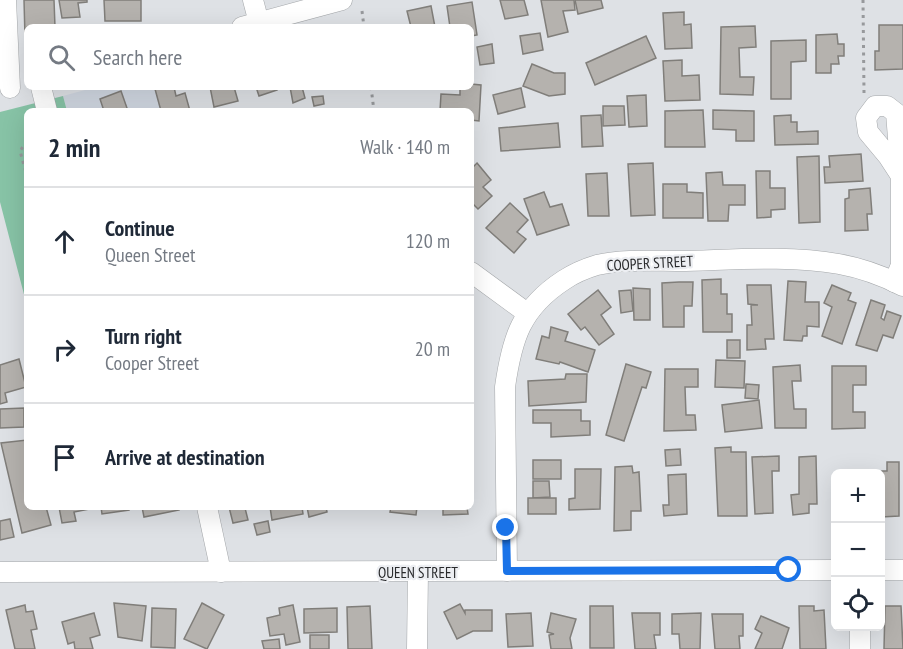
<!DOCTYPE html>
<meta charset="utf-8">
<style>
:root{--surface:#fff;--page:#f2f2f3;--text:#1f2937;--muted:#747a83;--line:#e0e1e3}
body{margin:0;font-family:"PT Sans Narrow",sans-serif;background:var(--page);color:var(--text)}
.controls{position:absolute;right:18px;bottom:18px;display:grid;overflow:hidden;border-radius:9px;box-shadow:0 6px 24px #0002}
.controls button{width:54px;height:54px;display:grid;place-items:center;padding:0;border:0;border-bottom:2px solid var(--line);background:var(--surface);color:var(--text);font:30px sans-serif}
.stop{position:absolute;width:18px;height:18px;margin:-14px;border:4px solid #1a73e8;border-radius:50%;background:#fff}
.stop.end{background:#1a73e8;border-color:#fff;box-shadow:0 2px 6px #0008}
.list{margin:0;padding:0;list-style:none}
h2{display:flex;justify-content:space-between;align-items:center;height:78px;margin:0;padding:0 24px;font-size:26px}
h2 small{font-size:20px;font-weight:400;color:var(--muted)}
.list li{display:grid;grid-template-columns:39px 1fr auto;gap:18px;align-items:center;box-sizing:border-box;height:108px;padding:0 24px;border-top:2px solid var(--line)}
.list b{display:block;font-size:22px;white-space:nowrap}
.list p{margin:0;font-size:20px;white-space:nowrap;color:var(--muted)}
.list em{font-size:20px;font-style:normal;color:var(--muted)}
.icon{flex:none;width:33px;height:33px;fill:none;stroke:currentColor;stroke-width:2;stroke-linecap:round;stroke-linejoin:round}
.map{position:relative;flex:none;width:903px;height:649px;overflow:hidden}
.search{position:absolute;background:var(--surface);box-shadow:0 6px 24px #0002;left:24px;top:24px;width:450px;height:66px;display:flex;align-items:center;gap:15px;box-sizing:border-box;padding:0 21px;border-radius:9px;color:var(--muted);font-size:22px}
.panel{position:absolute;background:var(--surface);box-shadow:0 6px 24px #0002;left:24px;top:108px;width:450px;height:402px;border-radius:9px}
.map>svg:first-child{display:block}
</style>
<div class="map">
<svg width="903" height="649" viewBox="0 0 903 649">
<rect width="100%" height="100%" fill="#dee1e5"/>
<polygon fill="#d0d7e1" points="96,87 157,87 163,111 67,111 63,96"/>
<polygon fill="#87c3a6" points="63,96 67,111 27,111 27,306 0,202 0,112"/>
<g fill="#b5b2ae" stroke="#807e7a" stroke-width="1.5">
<polygon points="24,0 54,0 55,27 27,27 25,37"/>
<polygon points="59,0 87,0 87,2 78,3 80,17 62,18"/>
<polygon points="104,0 141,0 141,21 105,21"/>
<polygon points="500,0 524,0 528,15 505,19"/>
<polygon points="541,0 574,0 575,10 563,11 568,32 548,37"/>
<polygon points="575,0 601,0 603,8 578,14"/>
<polygon points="472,2 477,35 471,36 471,27 450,27 447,6"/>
<polygon points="431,6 435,27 411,27 407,11"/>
<polygon points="684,12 684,25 691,24 692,48 665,49 663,13"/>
<polygon points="879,25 903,25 903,69 875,70 875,51 879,51"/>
<polygon points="755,26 756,47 739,48 740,77 754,77 753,95 720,94 721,27"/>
<polygon points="540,33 543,50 523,54 520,36"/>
<polygon points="837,34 838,44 844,44 844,56 838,56 839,64 831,64 831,73 816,73 816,35"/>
<polygon points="646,36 656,58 595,85 586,63"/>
<polygon points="806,40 806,61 791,62 791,99 771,99 771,41"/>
<polygon points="492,44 494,63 480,65 477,47"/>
<polygon points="682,60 682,76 699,75 700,100 665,101 663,61"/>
<polygon points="532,64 554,73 565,73 565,94 549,96 523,86"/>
<polygon points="471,84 481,85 479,121 471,120 471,111 440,111 441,94 460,95 460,87 471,87"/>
<polygon points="163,87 174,87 176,96 185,93 190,111 161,111 155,89"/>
<polygon points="210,87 234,87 238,101 214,107"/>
<polygon points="256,87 276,87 277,90 259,96"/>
<polygon points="290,87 302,87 305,98 293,103"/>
<polygon points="521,88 525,107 498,114 493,95"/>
<polygon points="121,91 128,111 104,111 100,99"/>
<polygon points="646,95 647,126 629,127 627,96"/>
<polygon points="323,96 324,104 314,106 312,97"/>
<polygon points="603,106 624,106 625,125 603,126"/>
<polygon points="703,110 705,147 665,147 665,111"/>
<polygon points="713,110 754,111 754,141 736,141 736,130 713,129"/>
<polygon points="601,115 603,146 582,147 581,116"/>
<polygon points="791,115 791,122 797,122 797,132 818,131 818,144 775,145 774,116"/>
<polygon points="558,123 560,147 501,151 499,128"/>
<polygon points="861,154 863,181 825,183 824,167 830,167 829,156"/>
<polygon points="819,156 820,222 799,223 797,157"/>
<polygon points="477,163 491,180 483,187 492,196 478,209 471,202 471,169"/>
<polygon points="653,163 655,215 631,216 628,164"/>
<polygon points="756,171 770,171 770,188 785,188 785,209 771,210 771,217 757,218"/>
<polygon points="722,172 723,185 745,185 745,205 729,205 728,221 708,221 706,173"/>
<polygon points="607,173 609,216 588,216 586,174"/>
<polygon points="663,184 687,184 687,192 703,193 703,218 663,218"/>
<polygon points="870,188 872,214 867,214 868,230 845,231 845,199 849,198 849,190"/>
<polygon points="544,192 550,207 562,204 569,225 537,235 524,199"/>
<polygon points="510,203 528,220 517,232 526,239 514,253 486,228"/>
<polygon points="721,279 721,294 727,294 727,314 732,314 732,332 703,332 702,280"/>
<polygon points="788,281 806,282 805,302 819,302 819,327 807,326 807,336 803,336 802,341 784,340"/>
<polygon points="679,282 693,282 692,306 684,306 684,327 663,327 662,283"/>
<polygon points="747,285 771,285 774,339 765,339 766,349 747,350 747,325 752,325 751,305 758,305 748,304"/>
<polygon points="832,285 851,293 848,300 856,303 842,344 822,336 832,307 824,303"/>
<polygon points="633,288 650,289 650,320 634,320"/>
<polygon points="598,290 611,307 601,315 614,334 599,345 585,327 581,330 568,314"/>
<polygon points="631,290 633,311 621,313 619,291"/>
<polygon points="871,300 885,305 881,318 884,320 887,311 901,316 893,338 883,335 877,351 856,345"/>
<polygon points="551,327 568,332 565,341 595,350 588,372 560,362 559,364 536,359 542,336 549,338"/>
<rect x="727" y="340" width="13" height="18"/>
<polygon points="19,359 26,387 5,393 7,402 0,404 0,365"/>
<polygon points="716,360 745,361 744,388 715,387"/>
<polygon points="626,364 651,372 646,388 642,387 624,441 606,435"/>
<polygon points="800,365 801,381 792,381 794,409 806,409 806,428 775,428 773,367"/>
<polygon points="832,366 866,366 866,385 853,385 853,412 865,412 865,428 832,429"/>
<polygon points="665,369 698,369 698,387 685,387 686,415 695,415 696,430 664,431"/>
<polygon points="566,374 587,374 586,402 529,406 528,381 565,379"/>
<polygon points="746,384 759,385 758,399 745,398"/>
<polygon points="759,400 762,428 725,432 722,405"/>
<polygon points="24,408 24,427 0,428 0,409"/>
<polygon points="533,410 581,410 581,421 590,421 590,435 551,437 551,423 533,423"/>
<polygon points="27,440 27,507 46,507 51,525 22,533 1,443"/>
<polygon points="731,447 731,452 746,452 747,516 718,516 715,448"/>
<polygon points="680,449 681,465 666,466 665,450"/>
<polygon points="779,456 779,471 772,471 773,513 755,514 752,457"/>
<polygon points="816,456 817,504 809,504 809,513 793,515 791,495 799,494 799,457"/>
<rect x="533" y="460" width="28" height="19"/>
<polygon points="887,462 899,462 899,516 881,517 882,471 887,471"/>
<polygon points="632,466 633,473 639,472 641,511 631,511 631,530 614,531 615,467"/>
<polygon points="575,469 601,469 600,509 569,510 569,499 575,498"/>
<polygon points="686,474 687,514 664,516 663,505 669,505 668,475"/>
<polygon points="533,481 549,481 550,497 533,498"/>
<rect x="528" y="498" width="28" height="16"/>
<polygon points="59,507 90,507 90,509 74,512 76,521 62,523"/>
<polygon points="101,507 129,507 129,510 102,514"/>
<polygon points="142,507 178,507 179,510 144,517"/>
<polygon points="229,507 251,507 245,508 248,520 233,523"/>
<polygon points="270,507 302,507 303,514 272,520"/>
<polygon points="307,507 326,507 327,512 309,517"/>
<polygon points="391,507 417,507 416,515 390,512"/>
<polygon points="443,507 467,507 468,514 443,515"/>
<polygon points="10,519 14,537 0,540 0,521"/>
<polygon points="268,521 270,532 257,535 254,524"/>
<polygon points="114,603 146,606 142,641 118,637"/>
<polygon points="202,603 224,615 207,649 184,639"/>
<polygon points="460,604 465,613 465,610 492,610 492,631 473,631 457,639 444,612"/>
<polygon points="25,605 26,612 33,611 37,629 31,630 35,649 15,649 6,610"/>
<polygon points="293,605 300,642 286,645 284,634 270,636 267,618 280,615 279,608"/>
<polygon points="370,606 372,649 348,649 347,607"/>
<polygon points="590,606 613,606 614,648 590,648"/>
<polygon points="799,606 814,606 814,611 824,610 826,649 800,649"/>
<polygon points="885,606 901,606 903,649 884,649"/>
<polygon points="152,608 176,609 175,648 151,647"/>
<polygon points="337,608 337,632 304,633 304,609"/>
<polygon points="94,613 100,635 90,638 93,649 75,649 74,642 68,644 62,622"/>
<polygon points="531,613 533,646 508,647 506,614"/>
<polygon points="551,613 576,619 570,638 572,649 551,649 549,635 554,634 547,632"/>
<polygon points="632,613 660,613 660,635 654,635 656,649 635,649"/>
<polygon points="701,613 700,649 680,649 679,634 672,634 672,614"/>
<polygon points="712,614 743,614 743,636 739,636 740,649 715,649"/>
<polygon points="761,616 789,628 782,649 755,649 762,633 755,629"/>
<rect x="310" y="635" width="19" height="14"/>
<polygon points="279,639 280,649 264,649 262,641"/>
</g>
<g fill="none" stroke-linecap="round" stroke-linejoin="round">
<defs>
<g id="minor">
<polyline points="6,0 10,88"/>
<polyline points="253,0 259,23"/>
<polyline points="242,27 342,0"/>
<polyline points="41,87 47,111"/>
<polyline points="471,272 527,313"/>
<polyline points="894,282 901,265 901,176 888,156 868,132 866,118 875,106 887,106 896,113 901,176"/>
<polyline points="207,507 221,572"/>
<polyline points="880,570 903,570"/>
<path d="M507,571L505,387C512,338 521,308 564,280C573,274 587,268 597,265C623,259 653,261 679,261C732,260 786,255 839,264C861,268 883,276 903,286"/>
<polyline points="0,572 836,570"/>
<polyline points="860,626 860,649"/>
<polyline points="417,649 418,572"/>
</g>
</defs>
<use href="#minor" stroke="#a4a7aa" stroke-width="21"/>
<g stroke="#97999c" stroke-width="3" stroke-dasharray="3 4.5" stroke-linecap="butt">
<polyline points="863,0 864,93"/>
<polyline points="362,11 364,27"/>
<polyline points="371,87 374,111"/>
<polyline points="27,141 20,151 27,176"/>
</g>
<use href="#minor" stroke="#fff" stroke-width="20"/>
</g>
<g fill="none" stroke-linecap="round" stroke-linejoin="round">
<polyline stroke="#1a73e8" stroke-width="8" points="506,528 507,571 789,570"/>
</g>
<g text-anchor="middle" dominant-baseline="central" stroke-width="4.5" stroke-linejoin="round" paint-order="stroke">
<g font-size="15" fill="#292a2c" stroke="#eceef2">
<text transform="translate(650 263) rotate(-3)">COOPER STREET</text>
<text x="418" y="572">QUEEN STREET</text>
</g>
</g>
</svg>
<div class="controls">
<button>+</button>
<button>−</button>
<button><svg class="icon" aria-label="locate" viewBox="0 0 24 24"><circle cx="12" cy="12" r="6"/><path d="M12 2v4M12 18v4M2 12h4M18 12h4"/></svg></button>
</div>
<div class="stop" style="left:789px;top:570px"></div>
<div class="stop end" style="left:506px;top:528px"></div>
<div class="search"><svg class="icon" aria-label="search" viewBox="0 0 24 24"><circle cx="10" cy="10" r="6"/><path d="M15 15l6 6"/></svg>Search here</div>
<section class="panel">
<h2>2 min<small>Walk · 140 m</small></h2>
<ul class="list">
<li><svg class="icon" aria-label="ahead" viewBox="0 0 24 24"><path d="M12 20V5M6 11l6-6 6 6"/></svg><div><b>Continue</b><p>Queen Street</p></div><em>120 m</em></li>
<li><svg class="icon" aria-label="right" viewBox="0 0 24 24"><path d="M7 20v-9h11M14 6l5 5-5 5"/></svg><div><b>Turn right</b><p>Cooper Street</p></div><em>20 m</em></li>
<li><svg class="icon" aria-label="arrive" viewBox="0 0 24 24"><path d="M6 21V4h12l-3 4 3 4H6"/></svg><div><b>Arrive at destination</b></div></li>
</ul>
</section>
</div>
